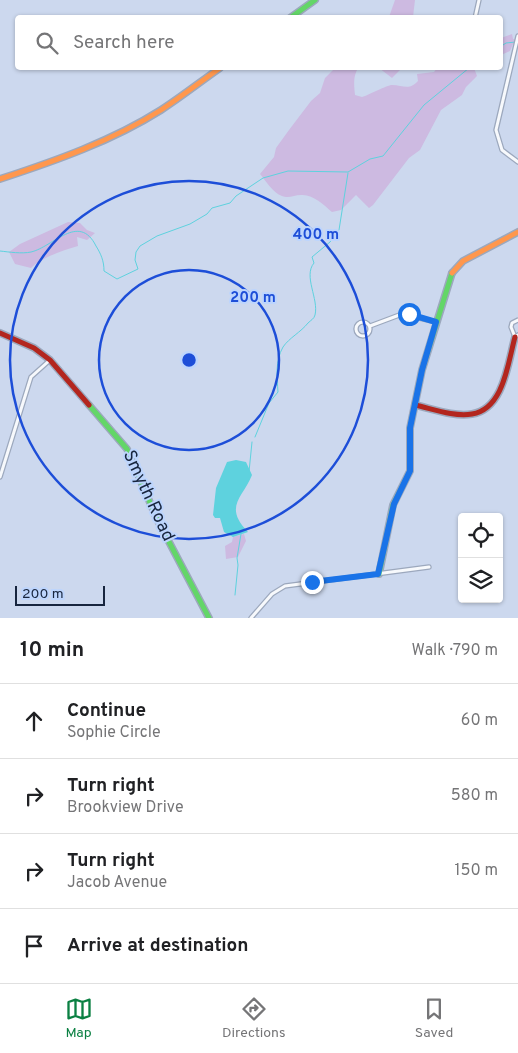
<!DOCTYPE html>
<meta charset="utf-8">
<style>
:root{--surface:#fff;--page:#f2f2f2;--text:#202124;--muted:#757577;--line:#e0e0e0;--accent:#0b8043}
body{margin:0;font-family:Overpass,sans-serif;background:var(--page);color:var(--text)}
.controls{position:absolute;right:15px;bottom:15px;display:grid;overflow:hidden;border-radius:5px;box-shadow:0 1px 4px #0004}
.controls button{width:45px;height:45px;display:grid;place-items:center;padding:0;border:0;border-bottom:1px solid var(--line);background:var(--surface);color:var(--text);font:25px sans-serif}
.scale{position:absolute;left:15px;bottom:12px;width:90px;box-sizing:border-box;padding-left:5px;border:2px solid #17253e;border-top:0;font-size:14px;line-height:18px;white-space:nowrap;color:#17253e;-webkit-text-stroke:4px #bdd5fd;paint-order:stroke}
.stop{position:absolute;width:15px;height:15px;margin:-11px;border:4px solid #1a73e8;border-radius:50%;background:#fff}
.stop.end{background:#1a73e8;border-color:#fff;box-shadow:0 1px 5px #0008}
.list{margin:0;padding:0;list-style:none}
h2{display:flex;justify-content:space-between;align-items:center;height:65px;margin:0;padding:0 20px;font-size:21px}
h2 small{font-size:16px;font-weight:400;color:var(--muted)}
.list li{display:grid;grid-template-columns:32px 1fr auto;gap:15px;align-items:center;box-sizing:border-box;height:75px;padding:0 20px;border-top:1px solid var(--line)}
.list b{display:block;font-size:19px;white-space:nowrap}
.list p{margin:0;font-size:16px;white-space:nowrap;color:var(--muted)}
.list em{font-size:16px;font-style:normal;color:var(--muted)}
.icon{flex:none;width:28px;height:28px;fill:none;stroke:currentColor;stroke-width:2;stroke-linecap:round;stroke-linejoin:round}
.map{position:relative;flex:none;width:518px;height:618px;overflow:hidden}
.search{position:absolute;background:var(--surface);box-shadow:0 1px 4px #0004;left:15px;right:15px;top:15px;height:55px;display:flex;align-items:center;gap:12px;box-sizing:border-box;padding:0 18px;border-radius:5px;color:var(--muted);font-size:19px}
.sheet{height:365px;background:var(--surface)}
nav{display:flex;justify-content:space-around;align-items:center;box-sizing:border-box;height:70px;border-top:1px solid var(--line);background:var(--surface);font-size:14px;color:var(--muted)}
nav a{display:grid;justify-items:center;gap:2px}
nav .on{color:var(--accent)}
.map>svg:first-child{display:block}
</style>
<div class="map">
<svg width="518" height="618" viewBox="0 0 518 618">
<rect width="100%" height="100%" fill="#ccd8ee"/>
<g fill="#cdbae1">
<polygon points="395,0 415,0 413,17 389,17"/>
<polygon points="512,34 513,39 518,40 518,46 513,44 510,51 501,55 501,38"/>
<path d="M335,68H358C353,77 354,84 355,95L362,97C369,95 387,85 392,85C403,85 409,91 418,81L417,74L434,72L437,68H474L477,76L466,87L462,95L441,110L420,150L409,158L373,205L369,208L356,195L341,210L332,212C324,205 313,194 301,195C294,195 289,199 282,196C273,193 266,181 260,174L274,157L276,148L289,130L311,101L320,93L325,78Z"/>
<polygon points="379,68 402,68 392,78"/>
<path d="M68,222L80,223L87,230L95,233L87,240L77,237L78,246C63,250 41,258 31,268L15,264L9,252L20,244Z"/>
<polygon points="244,534 246,541 238,557 226,559 225,546 232,542 233,537"/>
</g>
<path fill="#5ed2de" d="M236,460L246,462L252,475C243,498 223,506 248,532L233,537L224,532L220,518H215L213,515L216,488L227,462Z"/>
<g fill="none" stroke-linecap="round" stroke-linejoin="round">
<g stroke="#5ed2de" stroke-width="1">
<polyline points="500,47 506,43 516,42"/>
<path d="M0,251C9,252 22,254 31,252C53,247 79,212 96,246C101,254 104,261 104,271L117,279L138,269L135,260L136,252L140,246L157,236L190,224L207,214L212,208L230,203L236,196L263,178L288,171L348,172L370,159L383,156L424,105L469,68"/>
<path d="M255,437L269,403L278,392C277,377 275,361 283,347C289,338 301,332 308,323C311,320 314,319 315,315C319,299 303,276 314,263L312,257L330,242L339,230L348,173"/>
<polyline points="249,472 252,442"/>
<polyline points="235,595 238,565 237,558 241,534"/>
</g>
<defs>
<g id="street">
<polyline points="475,18 479,0"/>
<polyline points="518,36 496,130 502,150 518,162"/>
<polyline points="518,320 512,323 511,327 515,337 518,335"/>
<circle cx="363" cy="329" r="7"/>
<polyline points="370,326 402,314 436,322"/>
<polyline points="0,477 31,377 50,360"/>
<polyline points="251,618 272,594 285,586 429,567"/>
</g>
<g id="fast">
<polyline points="290,18 315,0"/>
<polyline points="89,405 127,449 157,519 209,618"/>
<polyline points="379,574 393,505 410,471 410,428 422,370 452,273"/>
</g>
<g id="slow">
<path d="M0,179C55,161 112,141 161,110C181,97 200,82 220,68"/>
<polyline points="452,273 463,261 518,232"/>
</g>
<g id="jam">
<polyline points="0,333 34,348 50,360 89,405"/>
<path d="M415,405C433,409 454,417 472,414C504,409 508,362 515,337"/>
</g>
</defs>
<use href="#street" stroke="#9ca8bd" stroke-width="5.5"/>
<use href="#fast" stroke="#9ca8bd" stroke-width="8"/>
<use href="#slow" stroke="#9ca8bd" stroke-width="8"/>
<use href="#jam" stroke="#9ca8bd" stroke-width="8"/>
<use href="#street" stroke="#f7f9fc" stroke-width="3"/>
<use href="#fast" stroke="#63d668" stroke-width="5"/>
<use href="#slow" stroke="#ff974d" stroke-width="5"/>
<use href="#jam" stroke="#b3261e" stroke-width="5"/>
</g>
<g fill="none" stroke-linecap="round" stroke-linejoin="round">
<polyline stroke="#1a73e8" stroke-width="6" points="312,582 378,574 394,504 410,471 410,428 422,370 436,322 409,314"/>
</g>
<g fill="none" stroke="#1d4ed8" stroke-width="2.5">
<circle cx="189" cy="360" r="90"/>
<circle cx="189" cy="360" r="179"/>
</g>
<g text-anchor="middle" dominant-baseline="central" stroke-width="4" stroke-linejoin="round" paint-order="stroke">
<g font-size="18" fill="#17253e" stroke="#bdd5fd">
<text transform="translate(148 496) rotate(65)">Smyth Road</text>
</g>
</g>
<circle cx="189" cy="360" r="8" fill="#1d4ed8" stroke="#bdd5fd" stroke-width="2.5"/>
<g font-size="15" text-anchor="middle" font-weight="bold" fill="#1d4ed8" stroke="#bdd5fd" stroke-width="4" stroke-linejoin="round" paint-order="stroke">
<text x="316" y="239">400 m</text>
<text x="253" y="302">200 m</text>
</g>
</svg>
<div class="controls">
<button><svg class="icon" aria-label="locate" viewBox="0 0 24 24"><circle cx="12" cy="12" r="6"/><path d="M12 2v4M12 18v4M2 12h4M18 12h4"/></svg></button>
<button><svg class="icon" aria-label="layers" viewBox="0 0 24 24"><path d="M12 4l9 5-9 5-9-5zM3 14l9 5 9-5"/></svg></button>
</div>
<div class="scale">200 m</div>
<div class="stop" style="left:409px;top:314px"></div>
<div class="stop end" style="left:312px;top:582px"></div>
<div class="search"><svg class="icon" aria-label="search" viewBox="0 0 24 24"><circle cx="10" cy="10" r="6"/><path d="M15 15l6 6"/></svg>Search here</div>
</div>
<section class="sheet">
<h2>10 min<small>Walk · 790 m</small></h2>
<ul class="list">
<li><svg class="icon" aria-label="ahead" viewBox="0 0 24 24"><path d="M12 20V5M6 11l6-6 6 6"/></svg><div><b>Continue</b><p>Sophie Circle</p></div><em>60 m</em></li>
<li><svg class="icon" aria-label="right" viewBox="0 0 24 24"><path d="M7 20v-9h11M14 6l5 5-5 5"/></svg><div><b>Turn right</b><p>Brookview Drive</p></div><em>580 m</em></li>
<li><svg class="icon" aria-label="right" viewBox="0 0 24 24"><path d="M7 20v-9h11M14 6l5 5-5 5"/></svg><div><b>Turn right</b><p>Jacob Avenue</p></div><em>150 m</em></li>
<li><svg class="icon" aria-label="arrive" viewBox="0 0 24 24"><path d="M6 21V4h12l-3 4 3 4H6"/></svg><div><b>Arrive at destination</b></div></li>
</ul>
</section>
<nav>
<a class="on"><svg class="icon" aria-label="map" viewBox="0 0 24 24"><path d="M3 6l6-2 6 2 6-2v14l-6 2-6-2-6 2zM9 4v14M15 6v14"/></svg>Map</a>
<a><svg class="icon" aria-label="directions" viewBox="0 0 24 24"><path d="M12 3l9 9-9 9-9-9zM9 14v-3h6M13 9l2 2-2 2"/></svg>Directions</a>
<a><svg class="icon" aria-label="saved" viewBox="0 0 24 24"><path d="M7 4h10v16l-5-4-5 4z"/></svg>Saved</a>
</nav>
